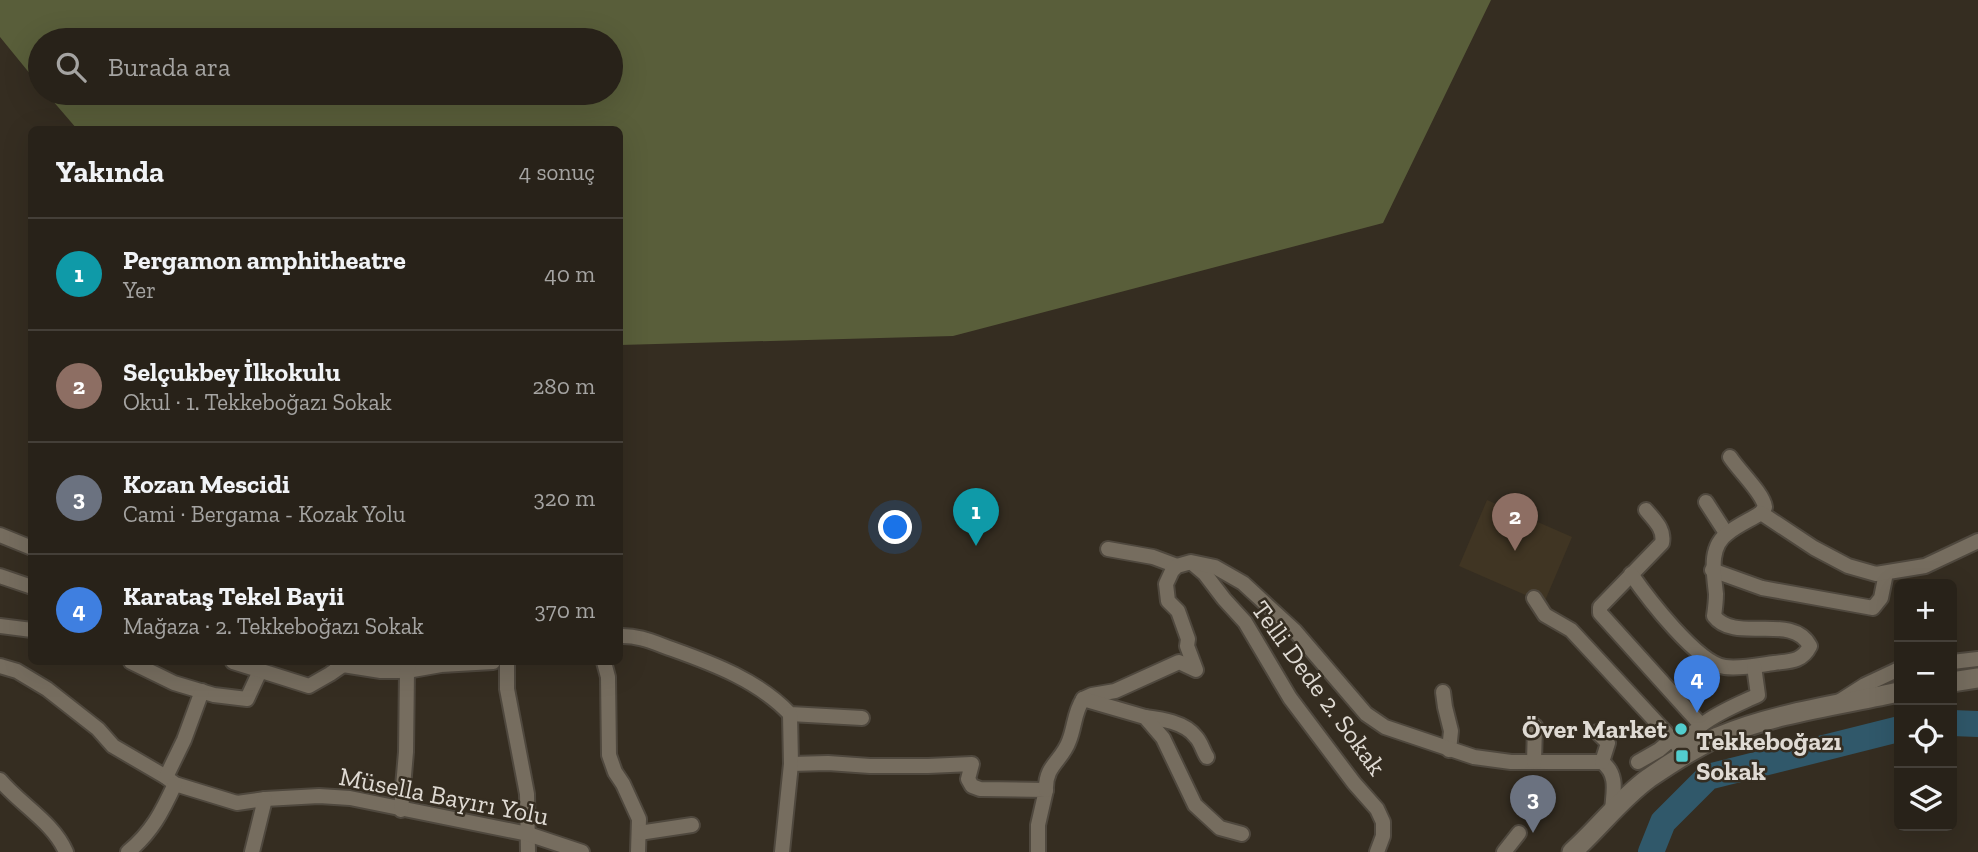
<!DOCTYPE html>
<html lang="tr">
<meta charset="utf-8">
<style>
:root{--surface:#282219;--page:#302a22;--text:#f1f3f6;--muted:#a5a4a2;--line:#443f38;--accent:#52cdce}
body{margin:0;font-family:"Zilla Slab",serif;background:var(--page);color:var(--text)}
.controls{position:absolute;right:21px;bottom:21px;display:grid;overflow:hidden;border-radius:10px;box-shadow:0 7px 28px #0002}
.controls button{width:63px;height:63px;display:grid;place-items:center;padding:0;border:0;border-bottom:2px solid var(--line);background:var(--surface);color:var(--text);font:35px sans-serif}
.you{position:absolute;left:896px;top:528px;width:24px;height:24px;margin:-18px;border:5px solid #fff;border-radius:50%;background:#1a73e8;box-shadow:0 0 0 10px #1a73e833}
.badge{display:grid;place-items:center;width:46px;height:46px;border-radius:50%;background:var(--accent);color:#fff;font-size:23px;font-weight:700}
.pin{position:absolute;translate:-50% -58px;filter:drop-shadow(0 2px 4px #0008)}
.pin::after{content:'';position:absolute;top:37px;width:24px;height:21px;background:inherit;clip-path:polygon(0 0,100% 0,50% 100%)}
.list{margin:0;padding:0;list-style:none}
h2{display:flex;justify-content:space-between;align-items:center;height:91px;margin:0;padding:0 28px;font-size:30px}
h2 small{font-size:23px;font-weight:400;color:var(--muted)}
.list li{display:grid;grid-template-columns:46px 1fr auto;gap:21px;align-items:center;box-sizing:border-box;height:112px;padding:0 28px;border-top:2px solid var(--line)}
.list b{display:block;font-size:26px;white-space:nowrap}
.list p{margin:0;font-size:23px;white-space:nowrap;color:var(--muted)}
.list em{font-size:23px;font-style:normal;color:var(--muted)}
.icon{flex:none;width:38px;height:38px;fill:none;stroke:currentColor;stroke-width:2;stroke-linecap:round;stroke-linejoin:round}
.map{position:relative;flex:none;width:1978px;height:852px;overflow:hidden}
.search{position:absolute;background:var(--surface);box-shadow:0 7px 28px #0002;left:28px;top:28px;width:595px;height:77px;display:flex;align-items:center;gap:18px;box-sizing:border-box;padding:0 24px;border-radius:38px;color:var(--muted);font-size:26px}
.panel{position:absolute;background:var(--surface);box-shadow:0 7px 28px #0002;left:28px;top:126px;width:595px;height:539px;border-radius:10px}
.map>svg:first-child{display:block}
</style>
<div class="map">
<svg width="1978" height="852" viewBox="0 0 1978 852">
<rect width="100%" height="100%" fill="#352d21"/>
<polygon fill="#403523" points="1487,500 1572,537 1544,603 1459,566"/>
<polygon fill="#595e3a" points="0,0 1491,0 1383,223 953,336 620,345 620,130 77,129 46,93 611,93 611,40 40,40 40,86 0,37"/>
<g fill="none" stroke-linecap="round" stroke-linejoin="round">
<g stroke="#30586a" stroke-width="26">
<polyline points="1952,723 1978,724"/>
<polyline points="1651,852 1663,822 1708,777 1899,729"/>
</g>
<defs>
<g id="minor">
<path d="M1730,457C1739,471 1763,493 1765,507L1761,513"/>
<polyline points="1706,502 1726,533"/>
<path d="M1646,510C1654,520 1665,529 1662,543L1600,607V613L1701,725"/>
<polyline points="0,535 32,548"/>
<polyline points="1108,549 1153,557 1177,566"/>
<polyline points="1192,563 1205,574 1224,599 1245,622 1290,698 1354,783 1377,809 1383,822 1383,836 1377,852"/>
<polyline points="1712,570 1762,588 1873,608 1881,598 1886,573"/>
<path d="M1631,574C1647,597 1697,663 1725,667C1741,669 1759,665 1774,663C1790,661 1802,662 1810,646C1792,612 1735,644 1714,616C1715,609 1716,601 1716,594C1714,574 1708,547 1728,533C1738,525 1750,520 1761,513L1814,548L1848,566L1876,574L1925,566L1978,541"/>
<polyline points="0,576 32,587"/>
<polyline points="1534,598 1545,615 1571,630 1672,739 1678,746 1682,756"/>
<polyline points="0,626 32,630"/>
<path d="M620,636C638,635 655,643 672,649C714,664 759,681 790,714L862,718"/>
<polyline points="131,662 174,683 214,695 247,699 260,671"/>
<polyline points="233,662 309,686 330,674 343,665"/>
<polyline points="336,662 343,665 381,671 407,671 441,665 493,662"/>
<polyline points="507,662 507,689 527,794 528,852"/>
<polyline points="604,662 608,677 609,755 615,772 623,784 639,819 638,852"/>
<polyline points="1952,662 1978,659"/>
<polyline points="0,666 17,671 47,689 98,729 113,746 166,777 175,784 237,803 265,799 319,796 350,798 528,834 582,852"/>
<polyline points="1443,692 1445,707 1451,731 1449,750"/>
<path d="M1083,699L1092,695L1115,691L1179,662L1196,670L1187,646L1188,639L1178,611L1168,601L1166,584L1172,571L1177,566L1191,562L1215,567L1243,583L1295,631L1366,714L1385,727L1474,757L1511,762H1602C1619,775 1613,793 1612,811"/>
<polyline points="1840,701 1865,685 1899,669"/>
<path d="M1145,717C1161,719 1185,722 1196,737C1201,742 1203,751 1207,757"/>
<polyline points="1597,732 1608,743 1602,762"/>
<path d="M1678,746C1687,739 1695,730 1703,724C1720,711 1739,704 1758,695L1754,666"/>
<polyline points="1534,762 1535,726"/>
<polyline points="1638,762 1659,750 1672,739"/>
<polyline points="791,764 828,763 870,766 928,766 972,764 968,779 972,786 980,789 1046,790 1038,825 1038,852"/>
<polyline points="166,777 184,740 202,691"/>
<path d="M0,780C21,805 53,822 66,852"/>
<path d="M1046,790C1045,765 1062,761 1069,741C1075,726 1074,713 1083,699L1145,717L1163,738L1195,805L1220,828L1242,834"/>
<polyline points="401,810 406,752 407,671 410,663"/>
<polyline points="639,833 692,825"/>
<path d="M128,852C152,832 162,812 175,784"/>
<polyline points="252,852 265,799"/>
<polyline points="782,852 791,764 790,714"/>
<polyline points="1504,852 1519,833"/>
</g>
<g id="secondary">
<polyline points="1952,682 1978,678"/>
<path d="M1572,852C1599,828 1620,799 1649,778C1671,763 1694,748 1718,737C1775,713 1839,705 1899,692"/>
</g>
</defs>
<use href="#minor" stroke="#4f483e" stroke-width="18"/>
<use href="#secondary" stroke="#4f483e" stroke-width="23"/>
<use href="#minor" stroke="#766d5f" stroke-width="14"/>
<use href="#secondary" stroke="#766d5f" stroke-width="19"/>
</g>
<g fill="#52cdce" stroke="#352d21" stroke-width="2.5">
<circle cx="1681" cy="729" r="7"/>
<rect x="1675" y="749" width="14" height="14" rx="3.5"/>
</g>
<g text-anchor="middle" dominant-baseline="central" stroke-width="5" stroke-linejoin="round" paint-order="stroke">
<g font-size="26" fill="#dfdad3" stroke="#352d21">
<text transform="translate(1319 688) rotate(54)">Telli Dede 2. Sokak</text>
<text transform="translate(444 796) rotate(11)">Müsella Bayırı Yolu</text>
</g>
<g font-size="26" font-weight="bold" fill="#dfdad3" stroke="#352d21" text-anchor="end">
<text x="1667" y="729">Över Market</text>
<text x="1696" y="741" text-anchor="start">Tekkeboğazı<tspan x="1696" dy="30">Sokak</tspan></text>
</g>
</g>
</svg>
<div class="controls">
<button>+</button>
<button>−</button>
<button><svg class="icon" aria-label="locate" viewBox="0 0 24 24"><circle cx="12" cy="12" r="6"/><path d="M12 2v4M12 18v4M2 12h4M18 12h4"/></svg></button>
<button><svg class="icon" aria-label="layers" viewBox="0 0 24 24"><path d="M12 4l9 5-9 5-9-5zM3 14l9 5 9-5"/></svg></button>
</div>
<div class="you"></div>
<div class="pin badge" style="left:976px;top:546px;background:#0f9aa8">1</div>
<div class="pin badge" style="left:1515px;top:551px;background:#8d6e63">2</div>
<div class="pin badge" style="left:1533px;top:833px;background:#6b7280">3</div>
<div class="pin badge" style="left:1697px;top:713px;background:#3f7fe0">4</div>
<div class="search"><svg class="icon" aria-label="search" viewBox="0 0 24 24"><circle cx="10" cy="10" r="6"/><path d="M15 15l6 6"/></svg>Burada ara</div>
<section class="panel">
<h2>Yakında<small>4 sonuç</small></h2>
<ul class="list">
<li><span class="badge" style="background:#0f9aa8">1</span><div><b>Pergamon amphitheatre</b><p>Yer</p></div><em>40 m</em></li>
<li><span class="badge" style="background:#8d6e63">2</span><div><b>Selçukbey İlkokulu</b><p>Okul · 1. Tekkeboğazı Sokak</p></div><em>280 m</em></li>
<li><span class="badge" style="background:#6b7280">3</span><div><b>Kozan Mescidi</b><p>Cami · Bergama - Kozak Yolu</p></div><em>320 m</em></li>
<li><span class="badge" style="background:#3f7fe0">4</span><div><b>Karataş Tekel Bayii</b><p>Mağaza · 2. Tekkeboğazı Sokak</p></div><em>370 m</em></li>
</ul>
</section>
</div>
